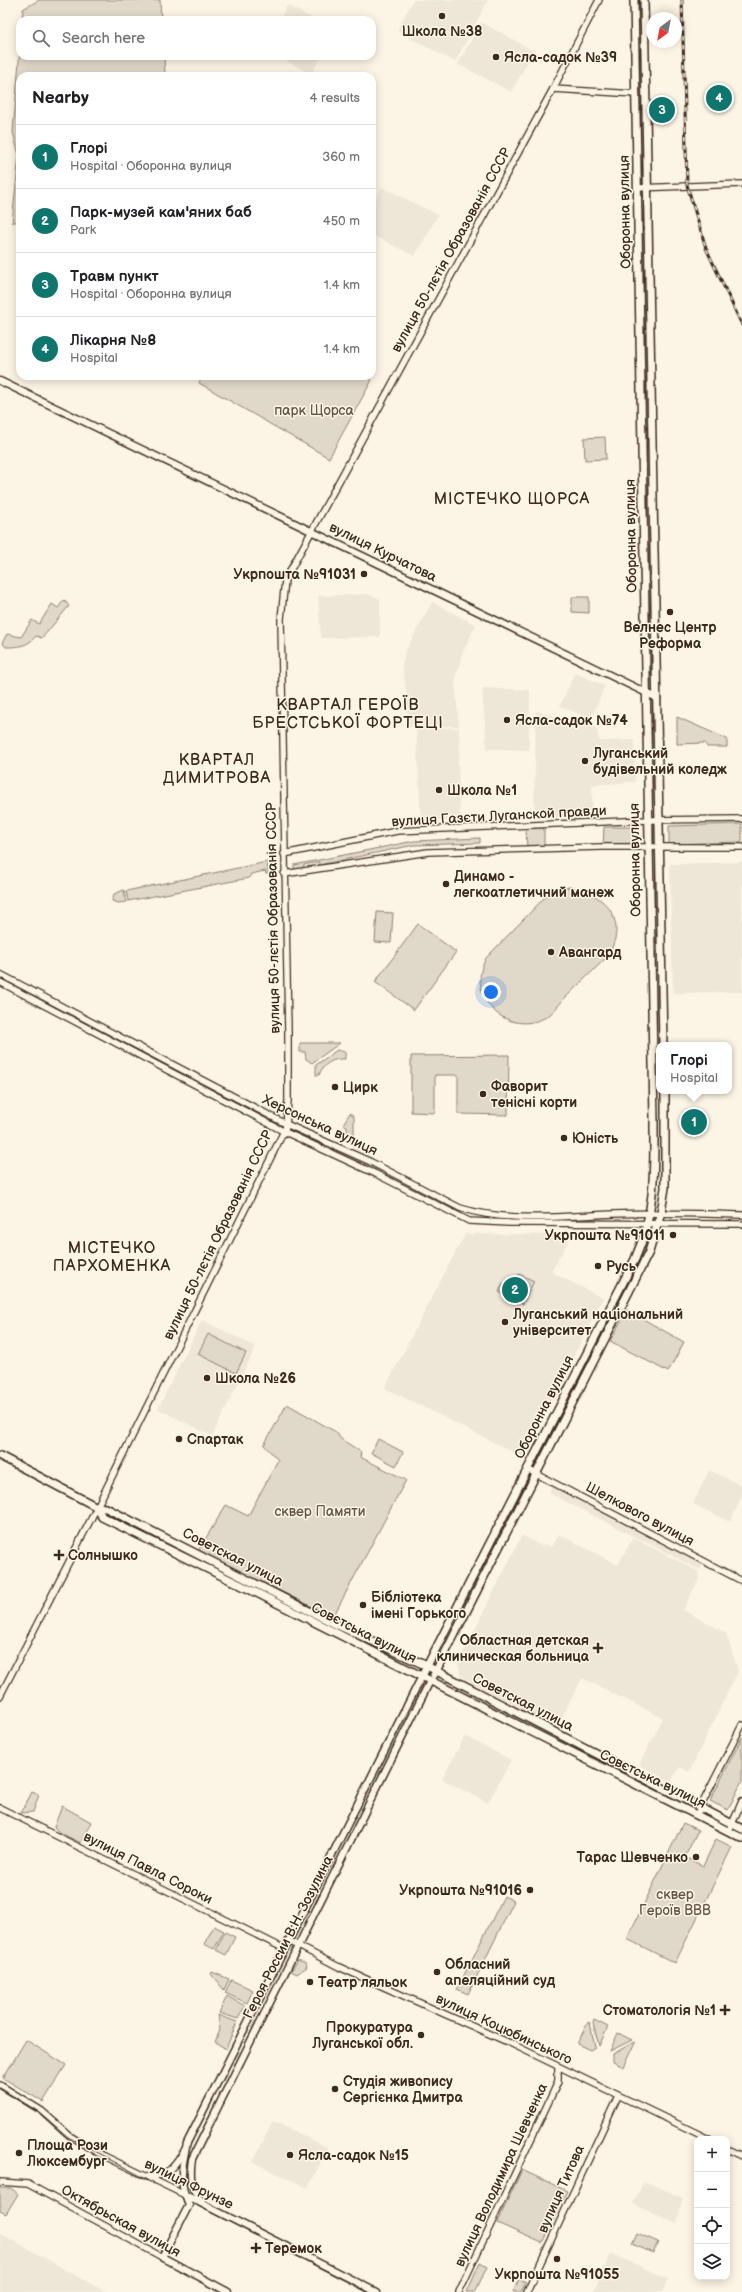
<!DOCTYPE html>
<meta charset="utf-8">
<style>
:root{--surface:#fff;--page:#f2f2f2;--text:#202124;--muted:#757577;--line:#e0e0e0;--accent:#0f766e}
body{margin:0;font-family:"Balsamiq Sans",sans-serif;background:var(--page);color:var(--text)}
.controls{position:absolute;right:12px;bottom:12px;display:grid;overflow:hidden;border-radius:8px;box-shadow:0 2px 10px #0003}
.controls button{width:36px;height:36px;display:grid;place-items:center;padding:0;border:0;border-bottom:1px solid var(--line);background:var(--surface);color:var(--text);font:20px sans-serif}
.compass{position:absolute;left:646px;top:12px;width:36px;height:36px;border-radius:50%;background:var(--surface);box-shadow:0 2px 10px #0003;rotate:212deg}
.you{position:absolute;left:491px;top:992px;width:14px;height:14px;margin:-10px;border:3px solid #fff;border-radius:50%;background:#1a73e8;box-shadow:0 0 0 6px #1a73e833}
.badge{display:grid;place-items:center;width:26px;height:26px;border-radius:50%;background:var(--accent);color:#fff;font-size:13px;font-weight:700}
.pin{position:absolute;translate:-50% -50%;border:2px solid #fff;box-shadow:0 1px 4px #0006}
.popup{position:absolute;left:656px;top:1042px;width:76px;height:52px;box-sizing:border-box;display:grid;place-content:center;border-radius:8px;background:var(--surface);filter:drop-shadow(0 1px 3px #0005);font-size:13px;white-space:nowrap;color:var(--muted)}
.popup b{font-size:15px;color:var(--text)}
.popup::after{content:'';position:absolute;left:50%;top:100%;margin-left:-8px;border:8px solid transparent;border-top-color:var(--surface)}
.list{margin:0;padding:0;list-style:none}
h2{display:flex;justify-content:space-between;align-items:center;height:52px;margin:0;padding:0 16px;font-size:17px}
h2 small{font-size:13px;font-weight:400;color:var(--muted)}
.list li{display:grid;grid-template-columns:26px 1fr auto;gap:12px;align-items:center;box-sizing:border-box;height:64px;padding:0 16px;border-top:1px solid var(--line)}
.list b{display:block;font-size:15px;white-space:nowrap}
.list p{margin:0;font-size:13px;white-space:nowrap;color:var(--muted)}
.list em{font-size:13px;font-style:normal;color:var(--muted)}
.icon{flex:none;width:22px;height:22px;fill:none;stroke:currentColor;stroke-width:2;stroke-linecap:round;stroke-linejoin:round}
.map{position:relative;flex:none;width:742px;height:2292px;overflow:hidden}
.search{position:absolute;background:var(--surface);box-shadow:0 2px 10px #0003;left:16px;top:16px;width:360px;height:44px;display:flex;align-items:center;gap:10px;box-sizing:border-box;padding:0 14px;border-radius:12px;color:var(--muted);font-size:15px}
.panel{position:absolute;background:var(--surface);box-shadow:0 2px 10px #0003;left:16px;top:72px;width:360px;height:308px;border-radius:12px}
.map>svg:first-child{display:block}
</style>
<div class="map">
<svg width="742" height="2292" viewBox="0 0 742 2292">
<rect width="100%" height="100%" fill="#fcf5e5"/>
<filter id="ink" filterUnits="userSpaceOnUse"><feTurbulence type="fractalNoise" baseFrequency=".025" numOctaves="2"/><feDisplacementMap in="SourceGraphic" scale="8" xChannelSelector="R" yChannelSelector="G"/><feConvolveMatrix kernelMatrix="1 2 1 2 8 2 1 2 1" color-interpolation-filters="sRGB"/></filter>
<g filter="url(#ink)">
<g fill="#eee6d6">
<polygon points="413,0 488,0 455,62 397,31"/>
<polygon points="287,5 315,20 280,20"/>
<polygon points="481,22 534,51 511,92 458,64"/>
<polygon points="277,56 322,56 311,74"/>
<polygon points="382,187 438,215 415,256 372,235 372,206"/>
<polygon points="367,594 380,599 380,637 321,638 318,596"/>
<polygon points="432,602 476,625 462,654 455,680 459,726 408,727 406,689 402,664 405,652"/>
<polygon points="575,673 605,686 591,719 560,706"/>
<polygon points="482,688 530,690 529,750 487,749"/>
<polygon points="536,711 597,728 599,741 634,740 635,782 592,785 592,816 534,818"/>
<polygon points="416,728 459,728 460,754 458,760 460,821 421,820"/>
<polygon points="742,862 742,992 673,993 670,864"/>
<polygon points="465,1234 572,1235 551,1272 603,1298 523,1457 385,1388"/>
<polygon points="202,1320 256,1347 212,1436 158,1409"/>
<polygon points="709,1470 742,1486 742,1496 730,1522 693,1504"/>
<polygon points="553,1485 704,1562 700,1570 549,1493"/>
<polygon points="559,1534 618,1565 633,1538 698,1571 699,1579 683,1610 726,1633 738,1671 689,1772 680,1767 671,1782 639,1765 663,1718 582,1678 557,1727 460,1676 458,1663 522,1535 543,1547 544,1544 552,1547"/>
<polygon points="465,1736 511,1760 488,1803 442,1779"/>
<polygon points="273,2121 328,2148 308,2188 253,2162"/>
<polygon points="644,2181 683,2198 677,2224 633,2204"/>
<polygon points="0,2233 82,2279 106,2292 0,2292"/>
<polygon points="611,2253 668,2279 662,2292 593,2292"/>
</g>
<g fill="#e0d8c8" stroke="#8e8173">
<polygon points="39,0 160,0 161,20 22,20 23,9"/>
<polygon points="20,49 20,56 164,56 165,76 20,76 20,220 12,223 19,155 13,132"/>
<polygon points="202,376 365,376 372,380 329,458 199,383"/>
<polygon points="605,437 606,459 585,460 584,438"/>
<polygon points="572,597 589,597 589,613 572,612"/>
<path d="M64,600L69,606L42,638L36,636C28,646 19,647 6,647L2,643L7,634L21,637L32,620L39,624L52,604L58,608Z"/>
<polygon points="677,717 727,739 727,747 707,747 705,743 677,744"/>
<polygon points="742,824 742,842 669,844 669,826"/>
<polygon points="604,827 637,827 637,846 603,846"/>
<polygon points="526,828 544,828 544,848 527,848"/>
<polygon points="480,838 480,843 414,845 319,865 319,862 304,865 302,869 294,870 294,865 414,841"/>
<polygon points="267,862 268,874 266,874 265,871 251,874 249,878 128,901 126,891"/>
<path d="M569,887C606,893 630,921 607,957C592,971 578,986 563,1000C558,1006 552,1014 546,1017C526,1029 499,1022 487,1002C478,988 478,972 486,958L550,892Z"/>
<polygon points="124,890 126,902 118,903 112,901 114,894"/>
<polygon points="377,912 393,913 391,943 375,942"/>
<polygon points="418,924 456,952 414,1010 375,982"/>
<polygon points="300,1043 340,1043 312,1063 306,1059 305,1052 300,1052"/>
<path d="M337,1050L345,1052V1059C333,1058 323,1064 319,1075H316V1065Z"/>
<polygon points="509,1055 508,1115 458,1114 458,1075 435,1075 435,1113 411,1112 411,1056"/>
<polygon points="350,1113 354,1116 354,1134 352,1135 347,1133 347,1126 343,1124"/>
<polygon points="519,1274 534,1281 523,1304 499,1292 503,1283 513,1287"/>
<polygon points="627,1310 684,1342 668,1372 610,1341"/>
<polygon points="208,1334 246,1353 236,1373 198,1354"/>
<polygon points="287,1404 336,1432 341,1439 361,1452 360,1457 406,1480 333,1617 198,1551 226,1505 248,1516 278,1460 264,1445"/>
<polygon points="378,1439 403,1452 396,1466 371,1453"/>
<polygon points="742,1737 742,1781 728,1810 710,1801"/>
<polygon points="32,1792 39,1795 33,1812 21,1813"/>
<polygon points="62,1806 91,1822 81,1843 60,1833 54,1827"/>
<polygon points="683,1823 698,1830 685,1857 703,1866 716,1839 732,1847 675,1963 627,1939"/>
<polygon points="504,1896 514,1901 468,1994 457,1989"/>
<polygon points="214,1926 224,1931 214,1949 204,1944"/>
<polygon points="225,1932 235,1937 226,1955 216,1950"/>
<polygon points="298,1960 306,1963 307,1967 297,1974 291,1971"/>
<polygon points="212,1972 229,1979 224,1990 211,1974"/>
<polygon points="231,1980 253,1990 247,2003 225,1993"/>
<polygon points="227,1996 245,2006 238,2019 219,2013"/>
<polygon points="218,2015 237,2022 226,2049 215,2042 220,2030"/>
<polygon points="594,2020 608,2027 599,2046 593,2023"/>
<polygon points="588,2022 590,2023 595,2047 590,2050 577,2044"/>
<polygon points="618,2033 632,2040 610,2051"/>
<polygon points="26,2040 66,2065 43,2102 3,2078"/>
<polygon points="634,2042 635,2043 624,2067 613,2062 613,2054"/>
<polygon points="522,2170 567,2191 542,2243 497,2223"/>
<polygon points="0,2188 11,2188 18,2194 6,2214 0,2211"/>
<polygon points="637,2233 658,2242 653,2253 632,2244"/>
<polygon points="480,2263 487,2267 475,2292 467,2292"/>
<polygon points="519,2279 526,2282 521,2292 513,2292"/>
</g>
<g fill="none" stroke-linecap="round" stroke-linejoin="round">
<defs>
<g id="tertiary">
<polyline points="553,89 636,94"/>
<polyline points="637,188 742,184"/>
<polyline points="284,854 397,831 648,820 742,819"/>
<polyline points="284,874 428,852 601,847 742,847"/>
<path d="M0,974L286,1124L371,1162L460,1208C509,1223 563,1216 614,1214C657,1212 699,1214 742,1215"/>
<polyline points="0,982 283,1131 376,1174 469,1221 510,1223 742,1224"/>
<polyline points="527,1469 742,1581"/>
<polyline points="0,1696 91,1519 286,1127 288,1100 288,1033 281,619 285,580 553,89 599,0"/>
<polyline points="0,1808 285,1949"/>
<polyline points="697,1814 742,1725"/>
<polyline points="729,1831 742,1801"/>
<polyline points="289,1941 339,1967 512,2044 709,2139"/>
<polyline points="0,2085 42,2111 70,2136 96,2152 187,2196"/>
<polyline points="727,2149 742,2156"/>
<path d="M149,2177C168,2176 176,2165 185,2149"/>
<polyline points="0,2182 28,2184 162,2257"/>
<polyline points="459,2292 558,2082 558,2068"/>
<polyline points="527,2292 618,2096"/>
</g>
<g id="secondary">
<polyline points="0,381 657,698"/>
<polyline points="187,2196 376,2292"/>
<path d="M205,2205C191,2192 189,2178 192,2159L430,1681"/>
<path d="M228,2292L162,2257L189,2205C187,2199 184,2193 183,2187C180,2173 184,2157 187,2143L422,1676"/>
</g>
<g id="primary">
<polyline points="644,0 663,1045"/>
<polyline points="0,1456 97,1507 102,1517 257,1593 742,1838"/>
<polyline points="97,1507 106,1508 333,1623 427,1666 742,1829"/>
<polyline points="434,1675 649,1252 661,1212 665,1188 665,1091"/>
<path d="M422,1676L635,1259C656,1212 654,1170 654,1120L634,0"/>
</g>
</defs>
<use href="#tertiary" stroke="#3b2a1e" stroke-width="8"/>
<use href="#secondary" stroke="#3b2a1e" stroke-width="9"/>
<use href="#primary" stroke="#3b2a1e" stroke-width="10"/>
<use href="#tertiary" stroke="#fcf5e5" stroke-width="5.5"/>
<use href="#secondary" stroke="#fcf5e5" stroke-width="6"/>
<use href="#primary" stroke="#fcf5e5" stroke-width="7"/>
<g stroke="#3b2a1e" stroke-width="1">
<polyline points="0,2088 39,2112 68,2137 148,2180"/>
<polyline points="198,2206 369,2292"/>
</g>
<defs>
<polyline id="rail" points="682,0 687,185 706,248 742,325"/>
</defs>
<use href="#rail" stroke="#3b2a1e" stroke-width="3"/>
<use href="#rail" stroke="#fcf5e5" stroke-width="1.5" stroke-dasharray="4.5" stroke-linecap="butt"/>
</g>
</g>
<g fill="#3b2a1e" stroke="#fcf5e5" stroke-width="1.5">
<circle cx="442" cy="16" r="4"/>
<circle cx="496" cy="57" r="4"/>
<circle cx="364" cy="574" r="4"/>
<circle cx="670" cy="612" r="4"/>
<circle cx="507" cy="720" r="4"/>
<circle cx="585" cy="761" r="4"/>
<circle cx="439" cy="790" r="4"/>
<circle cx="446" cy="884" r="4"/>
<circle cx="551" cy="952" r="4"/>
<circle cx="335" cy="1087" r="4"/>
<circle cx="483" cy="1094" r="4"/>
<circle cx="564" cy="1138" r="4"/>
<circle cx="673" cy="1235" r="4"/>
<circle cx="598" cy="1266" r="4"/>
<circle cx="505" cy="1322" r="4"/>
<circle cx="207" cy="1378" r="4"/>
<circle cx="179" cy="1439" r="4"/>
<path d="M57 1549h4v4h4v4h-4v4h-4v-4h-4v-4h4z"/>
<circle cx="363" cy="1605" r="4"/>
<path d="M596 1642h4v4h4v4h-4v4h-4v-4h-4v-4h4z"/>
<circle cx="696" cy="1857" r="4"/>
<circle cx="530" cy="1890" r="4"/>
<circle cx="437" cy="1972" r="4"/>
<circle cx="310" cy="1982" r="4"/>
<path d="M723 2004h4v4h4v4h-4v4h-4v-4h-4v-4h4z"/>
<circle cx="421" cy="2035" r="4"/>
<circle cx="335" cy="2089" r="4"/>
<circle cx="19" cy="2153" r="4"/>
<circle cx="290" cy="2155" r="4"/>
<path d="M254 2242h4v4h4v4h-4v4h-4v-4h-4v-4h4z"/>
<circle cx="557" cy="2259" r="4"/>
</g>
<g text-anchor="middle" dominant-baseline="central" stroke-width="3" stroke-linejoin="round" paint-order="stroke">
<g font-size="14" font-weight="bold" fill="#3b2a1e" stroke="#fcf5e5" text-anchor="start">
<text x="442" y="31" text-anchor="middle">Школа №38</text>
<text x="504" y="57">Ясла-садок №39</text>
<text x="356" y="574" text-anchor="end">Укрпошта №91031</text>
<text x="670" y="627" text-anchor="middle">Велнес Центр<tspan x="670" dy="16">Реформа</tspan></text>
<text x="515" y="720">Ясла-садок №74</text>
<text x="593" y="753">Луганський<tspan x="593" dy="16">будівельний коледж</tspan></text>
<text x="447" y="790">Школа №1</text>
<text x="454" y="876">Динамо -<tspan x="454" dy="16">легкоатлетичний манеж</tspan></text>
<text x="559" y="952">Авангард</text>
<text x="491" y="1086">Фаворит<tspan x="491" dy="16">тенісні корти</tspan></text>
<text x="343" y="1087">Цирк</text>
<text x="572" y="1138">Юність</text>
<text x="665" y="1235" text-anchor="end">Укрпошта №91011</text>
<text x="606" y="1266">Русь</text>
<text x="513" y="1314">Луганський національний<tspan x="513" dy="16">університет</tspan></text>
<text x="215" y="1378">Школа №26</text>
<text x="187" y="1439">Спартак</text>
<text x="68" y="1555">Солнышко</text>
<text x="371" y="1597">Бібліотека<tspan x="371" dy="16">імені Горького</tspan></text>
<text x="589" y="1640" text-anchor="end">Областная детская<tspan x="589" dy="16">клиническая больница</tspan></text>
<text x="688" y="1857" text-anchor="end">Тарас Шевченко</text>
<text x="522" y="1890" text-anchor="end">Укрпошта №91016</text>
<text x="445" y="1964">Обласний<tspan x="445" dy="16">апеляційний суд</tspan></text>
<text x="318" y="1982">Театр ляльок</text>
<text x="716" y="2010" text-anchor="end">Стоматологія №1</text>
<text x="413" y="2027" text-anchor="end">Прокуратура<tspan x="413" dy="16">Луганської обл.</tspan></text>
<text x="343" y="2081">Студія живопису<tspan x="343" dy="16">Сергієнка Дмитра</tspan></text>
<text x="27" y="2145">Площа Рози<tspan x="27" dy="16">Люксембург</tspan></text>
<text x="298" y="2155">Ясла-садок №15</text>
<text x="265" y="2248">Теремок</text>
<text x="557" y="2274" text-anchor="middle">Укрпошта №91055</text>
</g>
<g font-size="14" fill="#3b2a1e" stroke="#fcf5e5">
<text transform="translate(625 212) rotate(-91)">Оборонна вулиця</text>
<text transform="translate(451 250) rotate(-61)">вулиця 50-лєтія Образованія СССР</text>
<text transform="translate(631 536) rotate(-91)">Оборонна вулиця</text>
<text transform="translate(383 552) rotate(26)">вулиця Курчатова</text>
<text transform="translate(499 816) rotate(-3)">вулиця Газєти Луганской правди</text>
<text transform="translate(635 860) rotate(-91)">Оборонна вулиця</text>
<text transform="translate(273 918) rotate(-91)">вулиця 50-лєтія Образованія СССР</text>
<text transform="translate(320 1125) rotate(25)">Херсонська вулиця</text>
<text transform="translate(218 1235) rotate(-64)">вулиця 50-лєтія Образованія СССР</text>
<text transform="translate(544 1407) rotate(-63)">Оборонна вулиця</text>
<text transform="translate(640 1514) rotate(28)">Шелкового вулиця</text>
<text transform="translate(233 1557) rotate(27)">Советская улица</text>
<text transform="translate(364 1633) rotate(27)">Совєтська вулиця</text>
<text transform="translate(523 1702) rotate(27)">Советская улица</text>
<text transform="translate(653 1779) rotate(26)">Совєтська вулиця</text>
<text transform="translate(148 1868) rotate(27)">вулиця Павла Сороки</text>
<text transform="translate(288 1937) rotate(-63)">Героя России В.Н. Зозулина</text>
<text transform="translate(504 2029) rotate(25)">вулиця Коцюбинського</text>
<text transform="translate(501 2175) rotate(-65)">вулиця Володимира Шевченка</text>
<text transform="translate(189 2184) rotate(26)">вулиця Фрунзе</text>
<text transform="translate(561 2189) rotate(-66)">вулиця Титова</text>
<text transform="translate(121 2221) rotate(29)">Октябрьская вулиця</text>
</g>
<g font-size="14" fill="#645648" stroke="#fcf5e5">
<text x="314" y="410">парк Щорса</text>
<text x="320" y="1511">сквер Памяти</text>
<text x="675" y="1894">сквер<tspan x="675" dy="16">Героїв ВВВ</tspan></text>
</g>
<g font-size="16" letter-spacing="1" fill="#3b2a1e" stroke="#fcf5e5">
<text x="512" y="499">МІСТЕЧКО ЩОРСА</text>
<text x="348" y="705">КВАРТАЛ ГЕРОЇВ<tspan x="348" dy="18">БРЕСТСЬКОЇ ФОРТЕЦІ</tspan></text>
<text x="217" y="760">КВАРТАЛ<tspan x="217" dy="18">ДИМИТРОВА</tspan></text>
<text x="112" y="1248">МІСТЕЧКО<tspan x="112" dy="18">ПАРХОМЕНКА</tspan></text>
</g>
</g>
</svg>
<div class="controls">
<button>+</button>
<button>−</button>
<button><svg class="icon" aria-label="locate" viewBox="0 0 24 24"><circle cx="12" cy="12" r="6"/><path d="M12 2v4M12 18v4M2 12h4M18 12h4"/></svg></button>
<button><svg class="icon" aria-label="layers" viewBox="0 0 24 24"><path d="M12 4l9 5-9 5-9-5zM3 14l9 5 9-5"/></svg></button>
</div>
<svg class="compass" viewBox="-18 -18 36 36"><path d="M0-13l5 13h-10z" fill="#e53935"/><path d="M0 13l5-13h-10z" fill="#757577"/></svg>
<div class="you"></div>
<div class="pin badge" style="left:694px;top:1122px">1</div>
<div class="popup"><b>Глорі</b>Hospital</div>
<div class="pin badge" style="left:515px;top:1290px">2</div>
<div class="pin badge" style="left:662px;top:110px">3</div>
<div class="pin badge" style="left:719px;top:98px">4</div>
<div class="search"><svg class="icon" aria-label="search" viewBox="0 0 24 24"><circle cx="10" cy="10" r="6"/><path d="M15 15l6 6"/></svg>Search here</div>
<section class="panel">
<h2>Nearby<small>4 results</small></h2>
<ul class="list">
<li><span class="badge">1</span><div><b>Глорі</b><p>Hospital · Оборонна вулиця</p></div><em>360 m</em></li>
<li><span class="badge">2</span><div><b>Парк-музей кам'яних баб</b><p>Park</p></div><em>450 m</em></li>
<li><span class="badge">3</span><div><b>Травм пункт</b><p>Hospital · Оборонна вулиця</p></div><em>1.4 km</em></li>
<li><span class="badge">4</span><div><b>Лікарня №8</b><p>Hospital</p></div><em>1.4 km</em></li>
</ul>
</section>
</div>
